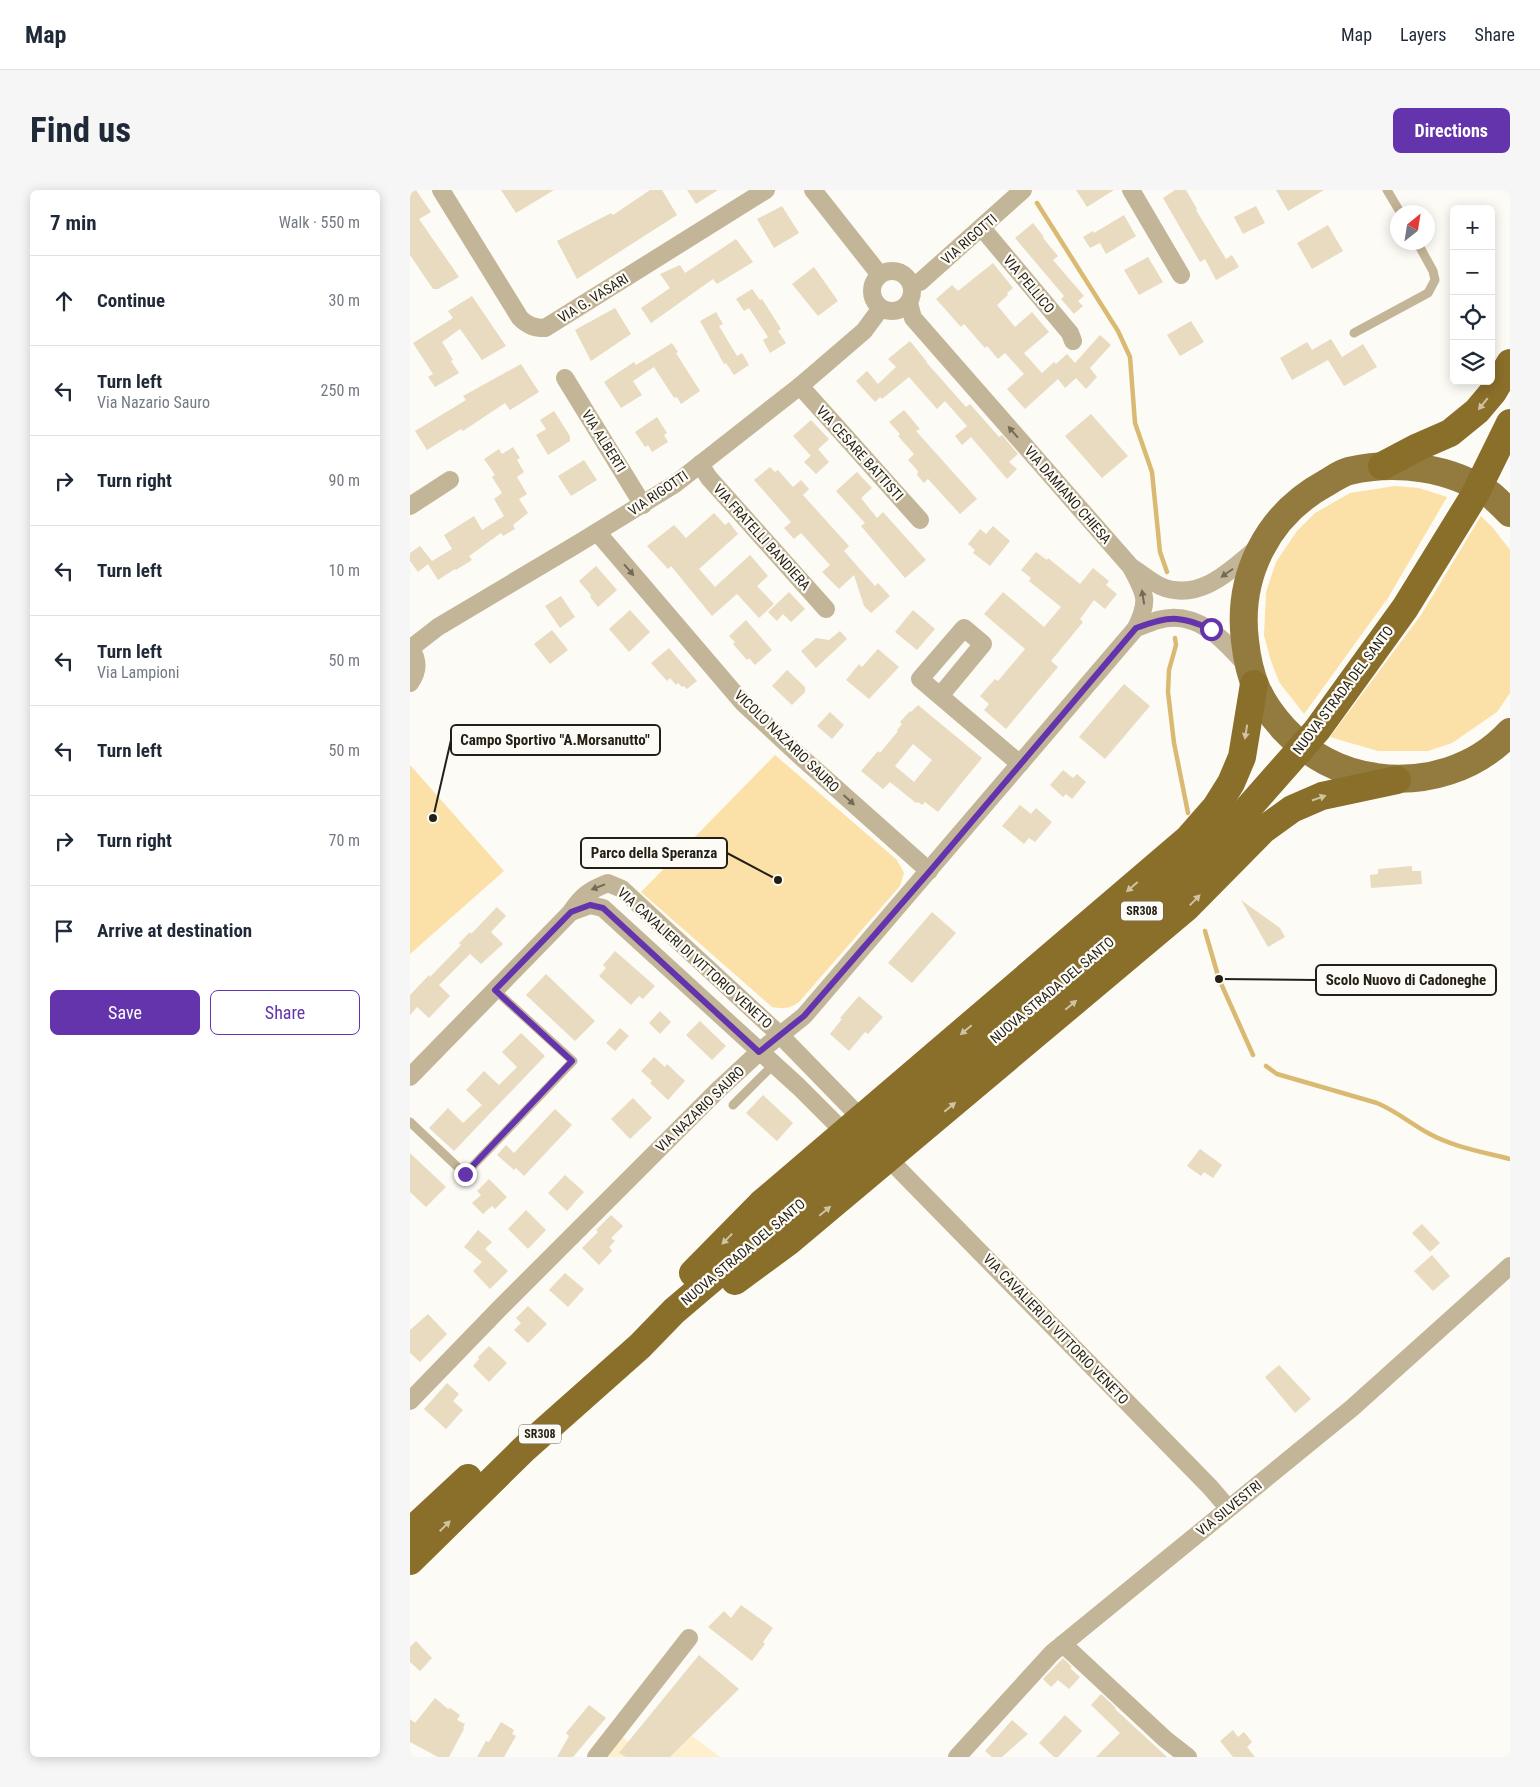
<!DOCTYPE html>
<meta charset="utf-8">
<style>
:root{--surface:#fff;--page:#f6f6f7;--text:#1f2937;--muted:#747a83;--line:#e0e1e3;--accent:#6334ac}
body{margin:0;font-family:"Roboto Condensed",sans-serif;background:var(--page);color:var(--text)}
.controls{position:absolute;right:15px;top:15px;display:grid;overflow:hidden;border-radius:8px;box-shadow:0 2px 12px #0003}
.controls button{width:45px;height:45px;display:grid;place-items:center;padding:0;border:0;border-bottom:1px solid var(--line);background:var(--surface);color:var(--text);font:25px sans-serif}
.compass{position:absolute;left:980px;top:15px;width:45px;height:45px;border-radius:50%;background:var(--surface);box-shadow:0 2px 12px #0003;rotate:30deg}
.stop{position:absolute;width:15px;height:15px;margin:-11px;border:4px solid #6334ac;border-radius:50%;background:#fff}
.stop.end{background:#6334ac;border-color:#fff;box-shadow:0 1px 5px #0008}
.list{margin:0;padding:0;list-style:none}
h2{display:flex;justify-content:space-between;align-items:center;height:65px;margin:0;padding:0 20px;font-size:21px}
h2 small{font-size:16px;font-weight:400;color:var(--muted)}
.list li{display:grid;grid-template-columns:32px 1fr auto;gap:15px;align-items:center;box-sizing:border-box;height:90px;padding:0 20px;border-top:1px solid var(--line)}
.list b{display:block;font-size:19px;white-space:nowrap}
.list p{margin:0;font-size:16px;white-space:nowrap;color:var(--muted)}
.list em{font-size:16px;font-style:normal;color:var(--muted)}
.actions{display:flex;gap:10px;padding:15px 20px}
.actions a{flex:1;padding:11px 0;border:1px solid var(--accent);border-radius:8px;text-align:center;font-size:18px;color:var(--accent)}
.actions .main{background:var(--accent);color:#fff}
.icon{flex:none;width:28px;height:28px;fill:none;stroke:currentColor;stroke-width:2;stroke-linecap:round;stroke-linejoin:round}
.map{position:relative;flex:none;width:1100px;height:1567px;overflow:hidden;border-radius:8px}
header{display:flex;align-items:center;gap:30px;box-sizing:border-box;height:70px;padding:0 25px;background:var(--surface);border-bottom:1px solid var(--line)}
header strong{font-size:24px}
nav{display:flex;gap:28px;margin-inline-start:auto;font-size:18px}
.intro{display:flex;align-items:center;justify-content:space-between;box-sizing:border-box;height:120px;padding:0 30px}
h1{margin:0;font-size:35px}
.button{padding:12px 22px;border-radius:8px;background:var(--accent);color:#fff;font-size:18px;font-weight:700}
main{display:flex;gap:30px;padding:0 30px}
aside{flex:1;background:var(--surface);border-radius:8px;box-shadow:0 2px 12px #0003}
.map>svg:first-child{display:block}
</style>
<header>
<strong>Map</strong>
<nav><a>Map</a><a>Layers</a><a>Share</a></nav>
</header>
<div class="intro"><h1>Find us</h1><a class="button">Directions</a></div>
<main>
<aside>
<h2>7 min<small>Walk · 550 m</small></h2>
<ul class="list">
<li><svg class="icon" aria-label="ahead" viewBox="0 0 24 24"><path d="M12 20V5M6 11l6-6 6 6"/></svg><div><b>Continue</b></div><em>30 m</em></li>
<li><svg class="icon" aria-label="left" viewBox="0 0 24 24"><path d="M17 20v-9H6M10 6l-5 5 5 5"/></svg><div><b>Turn left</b><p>Via Nazario Sauro</p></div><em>250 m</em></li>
<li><svg class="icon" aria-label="right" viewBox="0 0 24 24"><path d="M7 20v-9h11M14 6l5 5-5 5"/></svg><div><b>Turn right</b></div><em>90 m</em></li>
<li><svg class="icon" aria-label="left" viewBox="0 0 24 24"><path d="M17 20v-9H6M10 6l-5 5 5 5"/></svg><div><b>Turn left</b></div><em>10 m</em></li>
<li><svg class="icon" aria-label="left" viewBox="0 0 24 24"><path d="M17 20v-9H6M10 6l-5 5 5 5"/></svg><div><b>Turn left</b><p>Via Lampioni</p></div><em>50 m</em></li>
<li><svg class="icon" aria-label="left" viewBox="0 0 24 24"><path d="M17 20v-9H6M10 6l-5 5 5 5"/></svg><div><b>Turn left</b></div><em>50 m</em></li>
<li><svg class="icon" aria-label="right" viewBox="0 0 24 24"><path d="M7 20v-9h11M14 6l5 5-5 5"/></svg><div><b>Turn right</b></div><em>70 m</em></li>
<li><svg class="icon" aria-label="arrive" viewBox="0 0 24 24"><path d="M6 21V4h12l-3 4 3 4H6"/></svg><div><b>Arrive at destination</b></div></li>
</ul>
<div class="actions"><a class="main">Save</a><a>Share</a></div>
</aside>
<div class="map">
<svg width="1100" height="1567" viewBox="0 0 1100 1567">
<rect width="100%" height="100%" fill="#fdfbf5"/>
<g fill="#ffefcc">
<polygon points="211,1546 239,1567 193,1567"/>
<polygon points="282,1546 310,1567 260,1567"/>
</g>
<g fill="#fbe1a7">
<polygon points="985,296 1009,298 1037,307 978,408 894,524 869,492 860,468 854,445 856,402 866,372 887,341 905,323 940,303"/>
<polygon points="1071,326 1083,338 1100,360 1100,503 1087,522 1042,553 1018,561 968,561 920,547 1011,425"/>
<path d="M365,565L487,670L494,683L490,696L389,812C379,819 373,819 362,817L231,702Z"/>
<polygon points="0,575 94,681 0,764"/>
</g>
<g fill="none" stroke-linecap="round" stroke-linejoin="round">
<g stroke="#daba72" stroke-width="4.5">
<polyline points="627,13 708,141 720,167 725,233 742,282 750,362 757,382"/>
<polyline points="765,448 766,455 759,480 758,502 764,553 778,623"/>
<polyline points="795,741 809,789 843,865"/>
<path d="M856,876L867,884L967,913C986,921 1000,933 1018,943C1043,957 1073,962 1100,969"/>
</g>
</g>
<g fill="#e8dbc0" fill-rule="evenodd">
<polygon points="0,0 6,0 21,22 9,29 49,87 28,99 23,99 0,65"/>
<polygon points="91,0 144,0 106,23"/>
<polygon points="240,0 252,0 267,25 167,89 147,51 201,23 203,25"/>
<polygon points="277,0 308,0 286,14"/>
<polygon points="666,0 704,0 677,17"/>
<polygon points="765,0 776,0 787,19 786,20 816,69 822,65 829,77 806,90 795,69 790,72 753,8"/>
<polygon points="866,0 914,0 878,21"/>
<polygon points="372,16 389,43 364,58 347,29"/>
<polygon points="846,16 855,33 833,44 824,27"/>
<polygon points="714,25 726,46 696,64 690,53 680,58 673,47 683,41 685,44 684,43"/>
<polygon points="623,33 634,47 633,48 648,66 643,70 674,106 668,111 673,116 664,124 651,109 654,106 605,48"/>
<polygon points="918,35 933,61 902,79 887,53"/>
<polygon points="326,49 343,72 307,94 303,89 241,133 231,118 260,98 250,84 270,75 275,83"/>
<polygon points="738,67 753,92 729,105 714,80"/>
<polygon points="583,73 603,98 597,103 598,105 587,115 605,137 622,122 639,142 614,163 632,183 644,172 646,174 657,164 665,173 690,145 701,155 680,178 687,187 676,199 666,188 655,198 648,189 615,219 597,199 614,184 595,163 588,169 577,156 575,158 554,134 551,137 526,109 542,95 548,101"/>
<polygon points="404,77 428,111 408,126 382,94"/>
<polygon points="342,99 350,110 352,109 371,139 368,141 376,153 360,163 353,150 358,147 339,118 334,121 326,109"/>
<polygon points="62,106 96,156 72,170 50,139 32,152 43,170 41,171 49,183 25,197 18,187 23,184 3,153 43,128 38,121"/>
<polygon points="205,118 221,144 181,171 165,140"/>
<polygon points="306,122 313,134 309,136 327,166 332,163 339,175 324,185 316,173 314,174 290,131"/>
<polygon points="781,131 794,152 770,166 757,145"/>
<polygon points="921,149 932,167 953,154 967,177 934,196 918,170 882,190 870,168 897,152 902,160"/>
<polygon points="500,151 517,172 516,172 556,217 560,214 589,247 592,245 608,264 599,272 607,279 597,289 561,247 552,255 545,246 557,236 535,211 527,219 499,187 472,209 470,207 465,212 446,191 457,181 468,194 486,177 478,169"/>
<polygon points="262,153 268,162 266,163 290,201 271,214 267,207 264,208 244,177 223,191 232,205 211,218 194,192 224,172 226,175"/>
<polygon points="111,174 129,202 100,220 95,213 53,241 51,239 17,260 5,241 56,210 53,206"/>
<polygon points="494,220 510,239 506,241 567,309 550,324 518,289 514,293 507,285 508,281 498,270 504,264 488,246 490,244 479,232"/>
<polygon points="144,221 160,246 160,251 138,265 126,245 136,239 130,230"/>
<polygon points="681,224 718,266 692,288 655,246"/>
<polygon points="247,227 257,243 254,245 258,252 242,262 238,255 235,257 225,242"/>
<polygon points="401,230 419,249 401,266 383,246"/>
<polygon points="103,257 110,268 107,270 114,282 107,287 117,304 109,309 118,323 103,335 105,339 93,346 91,343 59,366 62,370 46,380 45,379 28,390 18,374 8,382 0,371 0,363 10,356 22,371 42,359 34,345 64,326 72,340 94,326 84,309 92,303 82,287 85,285 74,269 89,259 92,264"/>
<polygon points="408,259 419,272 406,284 394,272"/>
<polygon points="174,270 187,290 161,306 148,286"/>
<polygon points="360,277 365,282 368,280 383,297 391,290 399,299 393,305 439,356 434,361 465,396 468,393 480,406 461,423 454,416 444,385 429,399 412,382 420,375 391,343 384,349 374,338 381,332 344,290"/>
<polygon points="447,282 462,298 451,308 467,328 473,322 516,370 495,388 451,336 455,333 426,301"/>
<polygon points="304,323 315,335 319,332 328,344 289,379 305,397 340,365 358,386 347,396 364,414 349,428 327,404 302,426 261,376 258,379 237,356 264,335 276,348"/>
<polygon points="583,336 600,351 580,376 563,363 565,360 558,354 570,339 576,344"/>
<polygon points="626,362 637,370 638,368 670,394 683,378 699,391 696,395 707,404 695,419 684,410 670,429 673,432 641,471 648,477 596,539 574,520 579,514 570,506 585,489 588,491 615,459 574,424 593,402 634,437 651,417 619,391 621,388 611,380"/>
<polygon points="186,376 207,400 188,417 180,407 181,405 169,391"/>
<polygon points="379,402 395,419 381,432 373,424 367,431 358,422"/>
<polygon points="151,406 165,427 150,438 135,416"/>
<polygon points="220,420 240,442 219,462 199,439"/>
<polygon points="503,420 525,439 507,460 485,442"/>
<polygon points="336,430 362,460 345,475 339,468 337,470 323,454 325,452 319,446"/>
<polygon points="142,440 158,460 140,474 124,454"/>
<polygon points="430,441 437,449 406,478 391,461 406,448 419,450"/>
<polygon points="259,458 287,491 277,499 274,496 272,497 268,493 266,495 260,488 257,491 241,473"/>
<polygon points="468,459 489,477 459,509 436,490 449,474 452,477"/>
<polygon points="377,480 395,497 395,502 382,515 362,496"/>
<polygon points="714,494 740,516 695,569 669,547"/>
<path d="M508,515L572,568L528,622L515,612L512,615L508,612L506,613L480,592L473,599L451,581L468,561L470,563L488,541L487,540L492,534L490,532L500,521L501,522ZM503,554L522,570L504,592L485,576Z"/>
<polygon points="420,522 434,535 422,549 407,536"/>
<polygon points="653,580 663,588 667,584 676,592 662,609 656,604 653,607 640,595"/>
<polygon points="610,615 621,624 626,618 642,632 625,652 619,648 614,654 592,636"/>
<polygon points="1002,676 1002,681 1011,681 1012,694 961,698 960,685 968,684 968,679"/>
<polygon points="831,710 870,738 875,747 858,757"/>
<polygon points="87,717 96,726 81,742 93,754 71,774 60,764 29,795 40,806 19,828 7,817 0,825 0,805 19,785 20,787 51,755 49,753 60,742 61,744"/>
<polygon points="522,722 546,743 502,793 478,773"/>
<polygon points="205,761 245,796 233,809 229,806 221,815 189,786 196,778 193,775"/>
<polygon points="136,784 185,831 165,851 116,805"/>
<polygon points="449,806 473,827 458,844 455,842 439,861 420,844 432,829 430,828"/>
<polygon points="250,821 261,832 250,844 239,833"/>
<polygon points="290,831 316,856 302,870 276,845"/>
<polygon points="210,838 219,846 205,861 196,853"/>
<polygon points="111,843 135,866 44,961 19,938 38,918 53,933 72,915 56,900 74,881 89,895 107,877 92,862"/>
<polygon points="244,867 255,877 257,874 275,891 258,910 240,893 242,891 231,881"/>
<polygon points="353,905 383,933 367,951 336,923"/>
<polygon points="223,908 242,928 220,949 201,929"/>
<polygon points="145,919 162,935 114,986 106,978 104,980 87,965 96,955 104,963"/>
<polygon points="790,959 812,975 803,988 794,982 791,986 777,976"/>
<polygon points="0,963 36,997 16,1017 0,1002"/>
<polygon points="155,985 174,1002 157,1021 138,1003"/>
<polygon points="79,989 97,1007 85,1019 82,1016 73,1024 62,1013 71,1005 67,1001"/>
<polygon points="116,1020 136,1040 118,1059 98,1039"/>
<polygon points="201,1025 213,1036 201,1048 205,1051 199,1057 202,1061 189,1075 172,1058 188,1042 186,1040"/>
<polygon points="1012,1034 1030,1053 1020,1062 1002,1043"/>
<polygon points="68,1040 82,1052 75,1059 98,1081 80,1099 63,1081 72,1072 54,1057"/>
<polygon points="1022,1065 1040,1086 1023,1101 1004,1081"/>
<polygon points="155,1083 174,1099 158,1117 139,1100"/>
<polygon points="118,1116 137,1134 118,1153 104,1140 111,1133 106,1128"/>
<polygon points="18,1124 37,1144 10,1172 0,1163 0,1140"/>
<polygon points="79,1156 97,1173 79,1192 63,1176 69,1169 68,1167"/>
<polygon points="869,1175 901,1209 885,1223 855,1187"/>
<polygon points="37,1193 49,1204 43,1211 53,1220 36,1239 14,1219"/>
<polygon points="331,1415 363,1438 353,1452 355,1454 342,1471 298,1437 314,1421 321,1428"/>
<polygon points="6,1451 22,1468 10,1481 0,1472 0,1457"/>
<polygon points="289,1465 329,1499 260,1567 216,1567 209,1563"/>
<polygon points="653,1468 662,1477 660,1478 670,1487 659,1499 648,1490 641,1497 633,1489"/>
<polygon points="691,1504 706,1518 705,1519 757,1567 686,1567 710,1543 681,1515"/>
<polygon points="25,1508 38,1519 40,1518 50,1525 47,1530 55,1534 53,1538 54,1539 39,1567 28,1567 0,1552 0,1529 5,1533"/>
<polygon points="179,1515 196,1528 163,1567 147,1567 159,1546 156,1543"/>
<polygon points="655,1525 672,1541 648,1567 644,1567 629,1553"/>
<polygon points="602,1530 618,1544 592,1567 582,1567 575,1561"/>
<polygon points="91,1532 104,1540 102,1544 106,1546 94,1567 67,1567 76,1551 79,1552"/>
<polygon points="823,1540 828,1547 834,1542 842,1552 837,1557 845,1567 823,1567 810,1551"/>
</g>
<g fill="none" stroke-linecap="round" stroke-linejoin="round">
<g stroke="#c3b597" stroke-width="9">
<polyline points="977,0 990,22"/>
<polyline points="944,143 1018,103 1025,90 1023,81 1007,52"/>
<polyline points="323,915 363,875"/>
<polyline points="0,932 55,984 163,871 85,800"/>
</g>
<g stroke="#c3b597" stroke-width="18">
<path d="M31,0L110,128C118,136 125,138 135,138L356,0"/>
<polyline points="403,0 470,85"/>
<polyline points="721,0 771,85"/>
<polyline points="572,38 660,143 663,151"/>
<circle cx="482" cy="101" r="20"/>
<polyline points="501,94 510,92 613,0"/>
<path d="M499,113L503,128L721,377C731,383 740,391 750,396C789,413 821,380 848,357"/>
<polyline points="155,188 233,315"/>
<polyline points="390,196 510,330"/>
<polyline points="290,274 299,288 416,419"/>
<polyline points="0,316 40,290"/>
<polyline points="187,342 333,513 391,567 519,681"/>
<path d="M726,438C733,436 741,432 748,430C787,419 814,450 837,476"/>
<path d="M0,457C8,469 9,481 0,493"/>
<polyline points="1,458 28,437 169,353 265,294 390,196 454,141 471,118"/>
<polyline points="530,506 573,454 554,438 510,489 610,574"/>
<polyline points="161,722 180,715 193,718 389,897 431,939 445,946"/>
<path d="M0,887L161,722C172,705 180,700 198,693L212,699L370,845L447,924L455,936"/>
<polyline points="472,962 800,1297 818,1318"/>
<path d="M0,1211L90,1118L307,901L349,862L394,826L726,438C740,409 735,404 721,377"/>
<polyline points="653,1454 755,1549 778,1567"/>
<polyline points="186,1567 279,1448"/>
<polyline points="547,1567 642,1463 942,1218 1100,1076"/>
</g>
<path stroke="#937a3f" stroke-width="28" d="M1100,323C1094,317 1087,310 1081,305C1041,277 986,270 939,281C931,283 923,289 916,293C857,325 827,386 835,451C839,488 849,512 874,539C898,565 931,583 966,587C1015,594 1066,579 1100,542"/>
<g stroke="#8a6f2a" stroke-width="28">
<polyline points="972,276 1008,257 1040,243 1067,221 1083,202 1100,173"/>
<polyline points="283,1083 351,1014 778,649 806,617 821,593 832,567 844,494"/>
<polyline points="325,1091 378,1052 777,717 853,640 882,619 912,606 987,590"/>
<polyline points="0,1342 58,1288"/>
<polyline points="0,1371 114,1259 230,1156 264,1121 701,750 811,649 907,540 995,418 1064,306 1100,233"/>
</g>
</g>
<defs><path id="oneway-solid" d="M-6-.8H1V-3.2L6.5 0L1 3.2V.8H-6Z" transform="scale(1.25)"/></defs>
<g fill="#cfc3a4">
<use href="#oneway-solid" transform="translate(1073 214) rotate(129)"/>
<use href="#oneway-solid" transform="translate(836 542) rotate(99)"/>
<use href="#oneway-solid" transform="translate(909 608) rotate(-19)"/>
<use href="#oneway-solid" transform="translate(722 697) rotate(139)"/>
<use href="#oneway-solid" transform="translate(785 710) rotate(-46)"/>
<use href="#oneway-solid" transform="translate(661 815) rotate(-40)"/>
<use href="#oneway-solid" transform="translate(556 840) rotate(140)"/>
<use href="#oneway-solid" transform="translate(540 917) rotate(-40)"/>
<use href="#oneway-solid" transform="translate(415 1021) rotate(-40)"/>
<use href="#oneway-solid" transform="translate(317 1049) rotate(134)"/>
<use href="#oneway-solid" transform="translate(35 1336) rotate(-45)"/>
</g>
<g fill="#746a56">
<use href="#oneway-solid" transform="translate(603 242) rotate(-131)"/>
<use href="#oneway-solid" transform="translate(219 380) rotate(49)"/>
<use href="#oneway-solid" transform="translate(817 383) rotate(145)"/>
<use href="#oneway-solid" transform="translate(733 407) rotate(-99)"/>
<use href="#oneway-solid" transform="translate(439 610) rotate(42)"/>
<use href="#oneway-solid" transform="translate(188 697) rotate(159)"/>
</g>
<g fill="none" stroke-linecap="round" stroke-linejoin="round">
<path stroke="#6334ac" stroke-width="6" d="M55,984L162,871L85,800L161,722L180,715L193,718L349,862L394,826L520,681L726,438C759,426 768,425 801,439"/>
</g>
<g text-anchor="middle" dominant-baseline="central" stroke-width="4.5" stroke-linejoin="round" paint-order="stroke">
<g fill="#fdfbf5" stroke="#656158" stroke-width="1">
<rect x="711" y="711.5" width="42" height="19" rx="4"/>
<rect x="109" y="1234.5" width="42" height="19" rx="4"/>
</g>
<g font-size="12" font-weight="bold" fill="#241f15">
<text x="732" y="721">SR308</text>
<text x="130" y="1244">SR308</text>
</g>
<g font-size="14" fill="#241f15" stroke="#fdfbf5">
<text transform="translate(559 49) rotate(-41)">VIA RIGOTTI</text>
<text transform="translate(619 94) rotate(50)">VIA PELLICO</text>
<text transform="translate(183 108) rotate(-32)">VIA G. VASARI</text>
<text transform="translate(194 251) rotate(58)">VIA ALBERTI</text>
<text transform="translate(450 263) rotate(48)">VIA CESARE BATTISTI</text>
<text transform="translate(248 303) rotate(-34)">VIA RIGOTTI</text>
<text transform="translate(658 305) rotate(49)">VIA DAMIANO CHIESA</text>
<text transform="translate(352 347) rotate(48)">VIA FRATELLI BANDIERA</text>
<text transform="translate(933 500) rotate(-53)">NUOVA STRADA DEL SANTO</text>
<text transform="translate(377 551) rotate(44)">VICOLO NAZARIO SAURO</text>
<text transform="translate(285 768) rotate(42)">VIA CAVALIERI DI VITTORIO VENETO</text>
<text transform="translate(642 800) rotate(-40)">NUOVA STRADA DEL SANTO</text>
<text transform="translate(290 919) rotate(-44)">VIA NAZARIO SAURO</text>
<text transform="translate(333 1062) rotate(-40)">NUOVA STRADA DEL SANTO</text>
<text transform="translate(646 1139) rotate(46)">VIA CAVALIERI DI VITTORIO VENETO</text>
<text transform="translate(819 1318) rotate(-39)">VIA SILVESTRI</text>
</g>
</g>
<path fill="none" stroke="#241f15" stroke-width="2" d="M23 628L41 550M368 690L317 663M809 789L906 790"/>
<g fill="#241f15" stroke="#fdfbf5" stroke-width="2">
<circle cx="23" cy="628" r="5"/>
<circle cx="368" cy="690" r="5"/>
<circle cx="809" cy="789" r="5"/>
</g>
<g fill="#fdfbf5" stroke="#241f15" stroke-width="2">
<rect x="41" y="535" width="209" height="30" rx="5"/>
<rect x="171" y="648" width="146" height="30" rx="5"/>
<rect x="906" y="775" width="180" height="30" rx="5"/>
</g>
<g font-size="15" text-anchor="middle" font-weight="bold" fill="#241f15">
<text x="145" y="555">Campo Sportivo "A.Morsanutto"</text>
<text x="244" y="668">Parco della Speranza</text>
<text x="996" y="795">Scolo Nuovo di Cadoneghe</text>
</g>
</svg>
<div class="controls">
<button>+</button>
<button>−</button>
<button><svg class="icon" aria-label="locate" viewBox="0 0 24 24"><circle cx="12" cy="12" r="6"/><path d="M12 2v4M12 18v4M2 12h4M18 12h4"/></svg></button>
<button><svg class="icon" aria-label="layers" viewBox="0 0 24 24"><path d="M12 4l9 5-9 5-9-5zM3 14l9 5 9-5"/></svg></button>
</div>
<svg class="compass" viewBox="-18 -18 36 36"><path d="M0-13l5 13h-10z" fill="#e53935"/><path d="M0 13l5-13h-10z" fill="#747a83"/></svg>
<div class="stop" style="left:801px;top:439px"></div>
<div class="stop end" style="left:55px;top:984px"></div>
</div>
</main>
